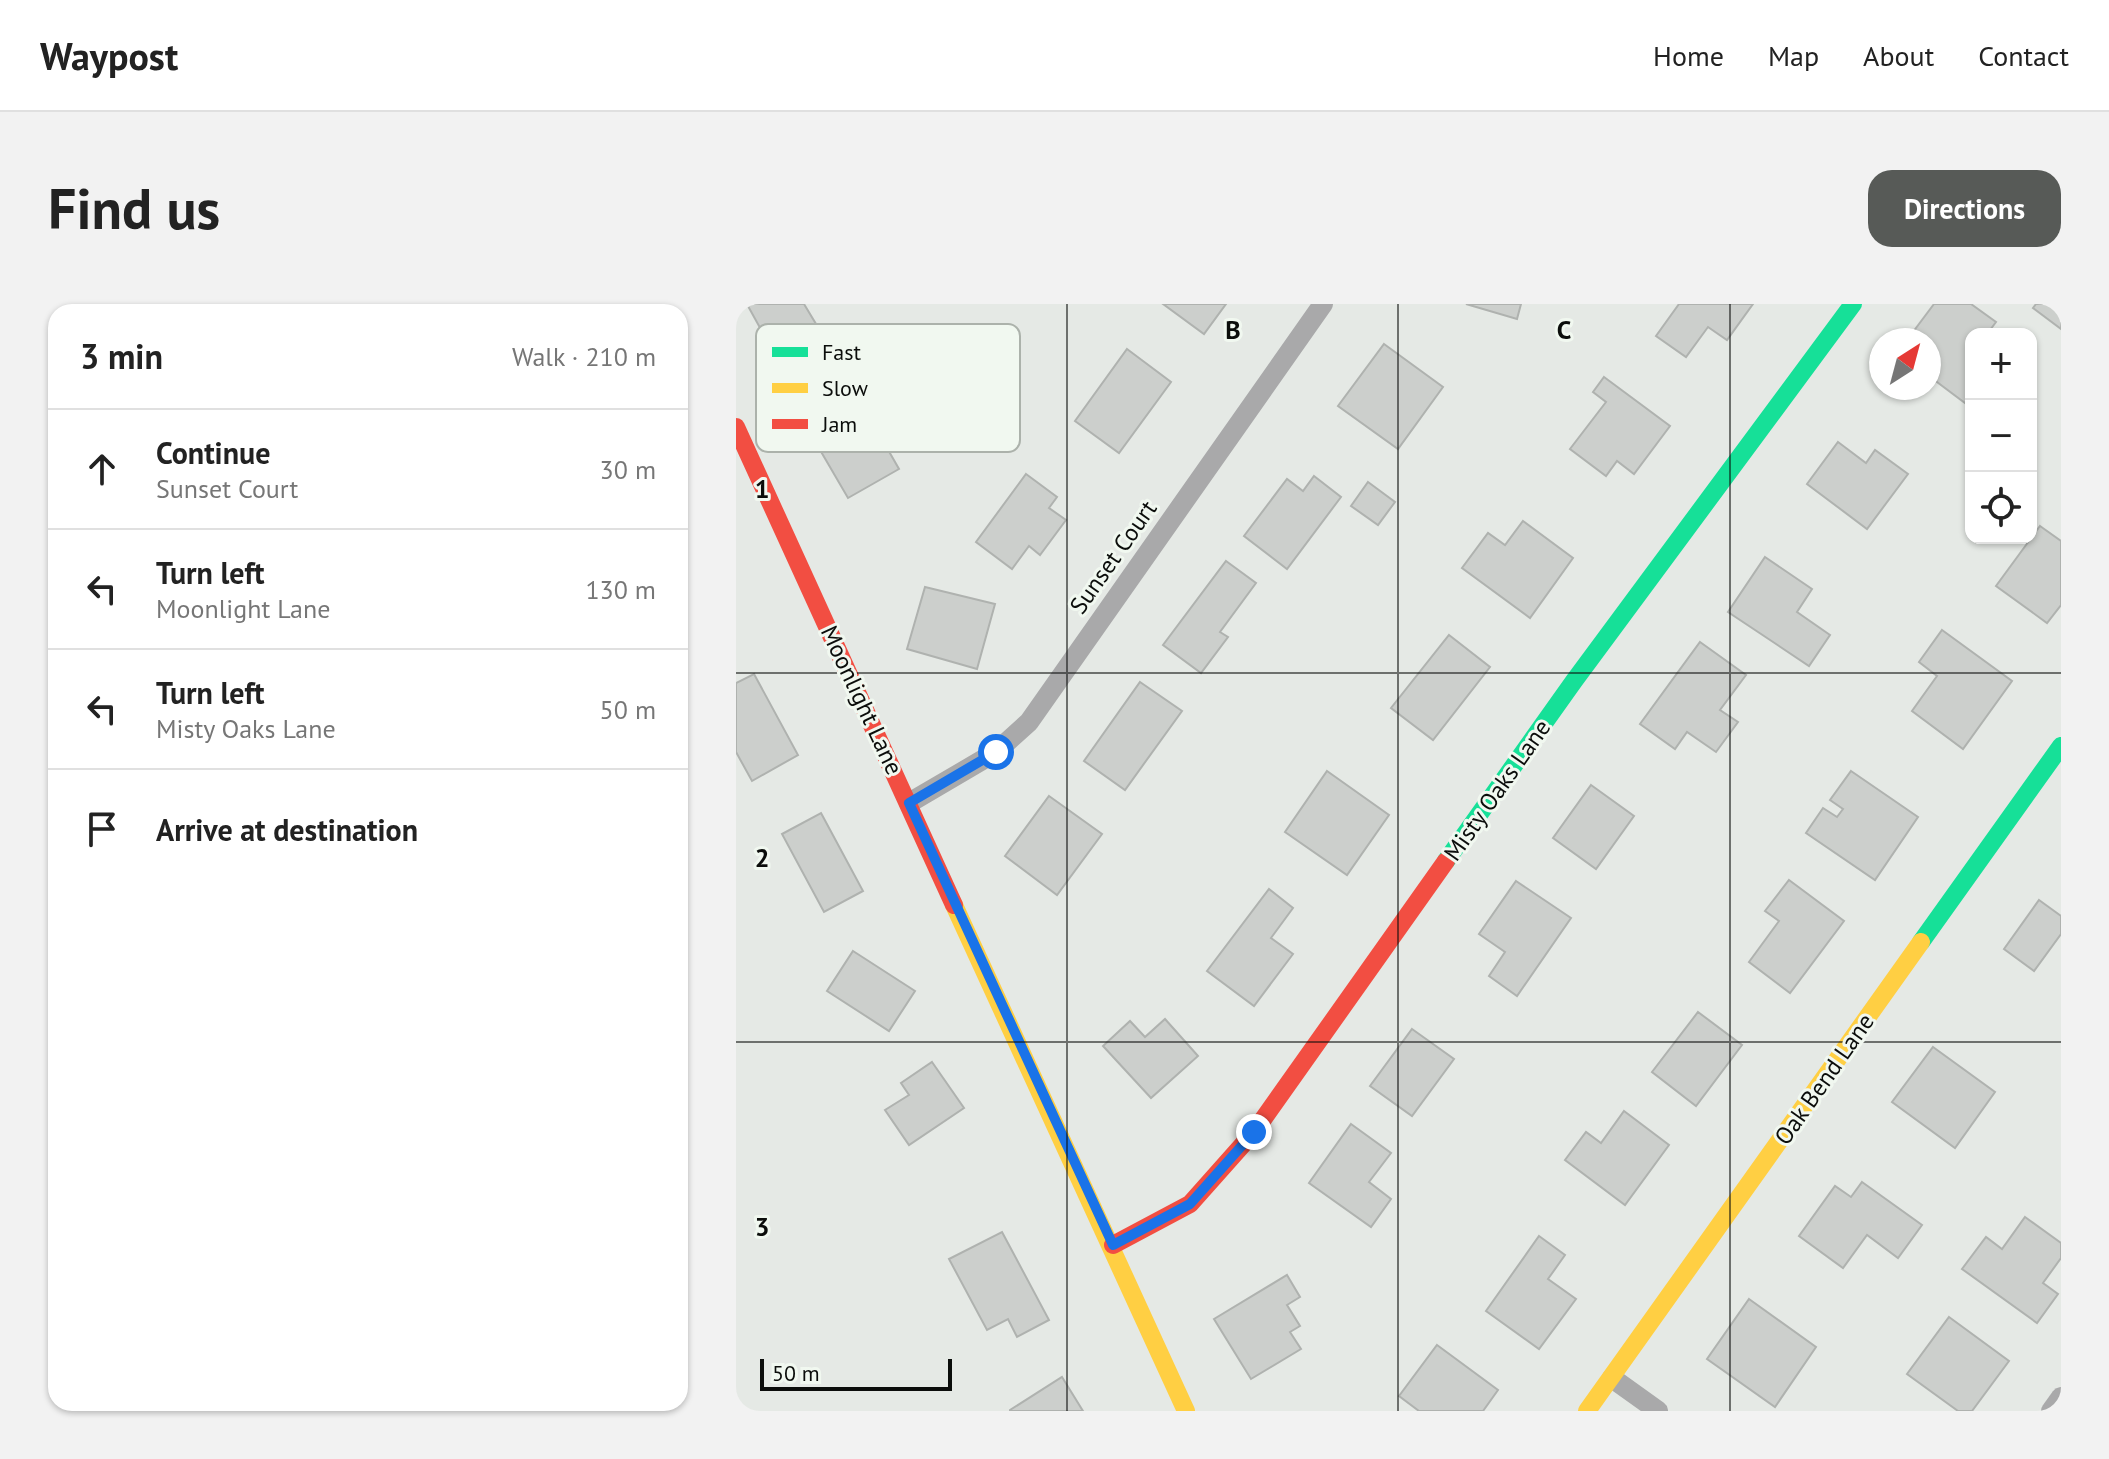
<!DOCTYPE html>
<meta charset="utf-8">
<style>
:root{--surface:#fff;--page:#f2f2f2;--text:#222;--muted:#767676;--line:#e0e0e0;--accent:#575a57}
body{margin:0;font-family:"PT Sans",sans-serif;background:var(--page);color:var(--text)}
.controls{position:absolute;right:24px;top:24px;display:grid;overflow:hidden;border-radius:16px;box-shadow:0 2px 6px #0004}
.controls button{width:72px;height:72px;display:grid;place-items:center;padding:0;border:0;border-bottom:2px solid var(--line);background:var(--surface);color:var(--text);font:40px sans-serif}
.compass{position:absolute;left:1133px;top:24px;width:72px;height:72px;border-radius:50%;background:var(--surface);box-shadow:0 2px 6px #0004;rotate:36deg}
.scale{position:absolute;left:24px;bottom:20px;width:192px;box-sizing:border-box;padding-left:8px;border:4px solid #0b0d0b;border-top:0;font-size:22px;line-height:28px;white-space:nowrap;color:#0b0d0b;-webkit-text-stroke:6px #f1f8f0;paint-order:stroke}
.stop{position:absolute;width:24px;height:24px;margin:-18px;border:6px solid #1a73e8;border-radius:50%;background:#fff}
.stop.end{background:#1a73e8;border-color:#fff;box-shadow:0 2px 8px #0008}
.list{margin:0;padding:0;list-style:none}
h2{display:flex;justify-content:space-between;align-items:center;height:104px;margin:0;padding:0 32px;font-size:34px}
h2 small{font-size:26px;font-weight:400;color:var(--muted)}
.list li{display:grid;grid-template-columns:52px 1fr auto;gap:24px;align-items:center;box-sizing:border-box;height:120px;padding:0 32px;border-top:2px solid var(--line)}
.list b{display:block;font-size:30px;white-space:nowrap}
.list p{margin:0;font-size:26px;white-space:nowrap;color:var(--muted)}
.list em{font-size:26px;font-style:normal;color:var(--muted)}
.icon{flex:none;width:44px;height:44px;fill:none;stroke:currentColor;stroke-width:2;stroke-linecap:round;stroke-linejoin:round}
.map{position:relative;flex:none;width:1325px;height:1107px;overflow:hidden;border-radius:24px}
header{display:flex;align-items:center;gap:48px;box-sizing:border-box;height:112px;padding:0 40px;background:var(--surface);border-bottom:2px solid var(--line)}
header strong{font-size:38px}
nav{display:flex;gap:44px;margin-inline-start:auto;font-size:28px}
.intro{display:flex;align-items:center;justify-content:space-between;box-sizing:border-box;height:192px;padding:0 48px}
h1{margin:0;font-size:56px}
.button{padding:20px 36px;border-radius:24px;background:var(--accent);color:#fff;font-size:28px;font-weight:700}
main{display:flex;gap:48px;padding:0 48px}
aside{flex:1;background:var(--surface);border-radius:24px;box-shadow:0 2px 6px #0004}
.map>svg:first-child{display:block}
</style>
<header>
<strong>Waypost</strong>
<nav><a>Home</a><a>Map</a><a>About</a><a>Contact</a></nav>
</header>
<div class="intro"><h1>Find us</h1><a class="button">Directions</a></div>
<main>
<aside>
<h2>3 min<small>Walk · 210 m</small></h2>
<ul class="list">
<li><svg class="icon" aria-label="ahead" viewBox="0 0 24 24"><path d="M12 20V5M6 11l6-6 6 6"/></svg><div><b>Continue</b><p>Sunset Court</p></div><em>30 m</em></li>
<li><svg class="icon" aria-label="left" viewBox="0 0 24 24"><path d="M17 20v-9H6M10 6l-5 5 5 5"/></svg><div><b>Turn left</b><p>Moonlight Lane</p></div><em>130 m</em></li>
<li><svg class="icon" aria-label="left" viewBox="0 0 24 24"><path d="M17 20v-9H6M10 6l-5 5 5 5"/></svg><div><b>Turn left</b><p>Misty Oaks Lane</p></div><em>50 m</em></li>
<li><svg class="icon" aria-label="arrive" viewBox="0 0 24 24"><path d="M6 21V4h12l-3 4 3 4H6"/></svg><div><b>Arrive at destination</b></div></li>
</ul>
</aside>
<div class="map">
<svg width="1325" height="1107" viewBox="0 0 1325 1107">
<rect width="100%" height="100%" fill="#e5e9e5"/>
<g fill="#cccfcc" stroke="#afb2af" stroke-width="2">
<polygon points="15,0 68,0 80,20 71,25 90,60 55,80 12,2"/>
<polygon points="427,0 490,0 468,30"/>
<polygon points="730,0 785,0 781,15"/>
<polygon points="943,0 1017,0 991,36 972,23 950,53 920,32"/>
<polygon points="1198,0 1235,0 1260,18 1251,30 1235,30 1235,52 1231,58 1235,61 1235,90 1229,99 1193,72 1193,36 1171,36"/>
<polygon points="1300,0 1325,0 1325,25 1297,4"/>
<polygon points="648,40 707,83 662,145 602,102"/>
<polygon points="391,45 435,78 383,149 339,117"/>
<polygon points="868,73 934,122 898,170 881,157 870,172 834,145 870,98 857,88"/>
<polygon points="131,109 163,165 112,194 80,139"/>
<polygon points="1102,138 1130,159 1139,146 1172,170 1131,225 1071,180"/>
<polygon points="290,170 321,193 313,204 330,216 304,251 293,242 276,265 240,238"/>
<polygon points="578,172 605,193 551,265 508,232 551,175 567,187"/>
<polygon points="632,178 659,198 642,221 615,202"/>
<polygon points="787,217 837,254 794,314 726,264 752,229 769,241"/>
<polygon points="1304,222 1325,237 1325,301 1311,319 1260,282"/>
<polygon points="1029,253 1076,285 1061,308 1094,331 1073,362 992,308"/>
<polygon points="490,257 520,279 484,328 492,333 465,369 427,341"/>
<polygon points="189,283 259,300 241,365 171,345"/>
<polygon points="1206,326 1276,377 1227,445 1176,407 1201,372 1183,358"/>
<polygon points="713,331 754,363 697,436 655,404"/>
<polygon points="964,338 1010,371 984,406 1002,418 980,448 951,428 939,445 904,420"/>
<polygon points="18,370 62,451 16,477 0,448 0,379"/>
<polygon points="404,378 446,407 389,486 348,457"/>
<polygon points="591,467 653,511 611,571 549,528"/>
<polygon points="1115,467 1182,513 1139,576 1070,529 1087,504 1101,513 1107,505 1094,496"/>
<polygon points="855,481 898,512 860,565 817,534"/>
<polygon points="313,492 366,530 321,591 269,552"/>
<polygon points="85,509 127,587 88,608 46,530"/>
<polygon points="1053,576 1108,617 1054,689 1013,658 1043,617 1029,607"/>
<polygon points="780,577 835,614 781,692 753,672 769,648 743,630"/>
<polygon points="533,585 557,604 535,634 557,650 518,702 471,667"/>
<polygon points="1303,596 1325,612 1325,630 1298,667 1268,645"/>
<polygon points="117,647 179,687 153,727 91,687"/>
<polygon points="962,708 1006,741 960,802 916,768"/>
<polygon points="429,715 462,752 415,794 367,742 394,717 409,733"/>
<polygon points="676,725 718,755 676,812 634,782"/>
<polygon points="1197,743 1259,788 1219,844 1156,798"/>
<polygon points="196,758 228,804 173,841 149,806 173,791 165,779"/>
<polygon points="888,807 933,841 889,901 829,856 850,828 865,839"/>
<polygon points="615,820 655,849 633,878 655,895 635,923 573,879"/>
<polygon points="1126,878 1186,921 1162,954 1131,931 1107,964 1063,932 1099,882 1115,893"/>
<polygon points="1289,913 1325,939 1325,954 1307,979 1322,990 1301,1019 1226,965 1250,933 1266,945"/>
<polygon points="266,928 313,1016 281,1033 272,1015 251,1026 213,955"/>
<polygon points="803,932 829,951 812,975 840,995 803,1045 750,1007"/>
<polygon points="551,971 564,993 551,1001 564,1022 554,1028 565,1045 515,1075 478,1015"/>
<polygon points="1013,995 1080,1043 1039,1103 971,1055"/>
<polygon points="1213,1013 1273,1057 1236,1107 1222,1107 1171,1070"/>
<polygon points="701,1041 762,1086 747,1107 683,1107 663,1092"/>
<polygon points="326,1073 347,1107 274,1107 274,1106"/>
</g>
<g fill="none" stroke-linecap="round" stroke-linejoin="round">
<g stroke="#a9a9aa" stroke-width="20">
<polyline points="173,499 260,448 293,418 587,0"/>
<polyline points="876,1074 922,1107"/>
<polyline points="1315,1107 1325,1093"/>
</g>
<g stroke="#16e098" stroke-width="18">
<polyline points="710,557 838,377 1117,0"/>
<polyline points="1185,638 1325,442"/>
</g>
<g stroke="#ffcf43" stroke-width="18">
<polyline points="218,601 450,1107"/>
<polyline points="851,1107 1185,638"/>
</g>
<g stroke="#f24e42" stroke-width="18">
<polyline points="0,123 218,601"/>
<polyline points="377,941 454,900 518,828 710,557"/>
</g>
</g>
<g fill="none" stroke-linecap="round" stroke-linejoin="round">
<polyline stroke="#1a73e8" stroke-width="10" points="260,448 173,499 377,941 454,900 518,828"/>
</g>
<path fill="none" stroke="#0b0d0b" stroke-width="2" stroke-opacity="0.55" d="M331,0V1107M662,0V1107M994,0V1107M0,369H1325M0,738H1325"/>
<g text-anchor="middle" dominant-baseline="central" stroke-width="6" stroke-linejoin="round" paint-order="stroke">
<g font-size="24" fill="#0b0d0b" stroke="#f1f8f0">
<text transform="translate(377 253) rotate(-55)">Sunset Court</text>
<text transform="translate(126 396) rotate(65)">Moonlight Lane</text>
<text transform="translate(761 486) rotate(-55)">Misty Oaks Lane</text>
<text transform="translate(1088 775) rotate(-55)">Oak Bend Lane</text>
</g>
</g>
<rect x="20" y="20" width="264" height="128" rx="12" fill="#f1f8f0" stroke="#acb2ab" stroke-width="2"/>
<rect x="36" y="43" width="36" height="10" fill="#16e098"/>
<rect x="36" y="79" width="36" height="10" fill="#ffcf43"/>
<rect x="36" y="115" width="36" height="10" fill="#f24e42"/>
<g font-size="22" fill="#0b0d0b">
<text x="86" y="56">Fast</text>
<text x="86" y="92">Slow</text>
<text x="86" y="128">Jam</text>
</g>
<g font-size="26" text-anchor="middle" font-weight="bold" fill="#0b0d0b" stroke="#f1f8f0" stroke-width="6" stroke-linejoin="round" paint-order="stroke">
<text x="497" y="35">B</text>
<text x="828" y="35">C</text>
<text x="26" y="194">1</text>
<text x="26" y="563">2</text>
<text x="26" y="932">3</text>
</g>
</svg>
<div class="controls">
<button>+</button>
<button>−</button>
<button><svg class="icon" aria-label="locate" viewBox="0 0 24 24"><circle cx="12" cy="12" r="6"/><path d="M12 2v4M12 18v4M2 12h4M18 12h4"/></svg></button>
</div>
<svg class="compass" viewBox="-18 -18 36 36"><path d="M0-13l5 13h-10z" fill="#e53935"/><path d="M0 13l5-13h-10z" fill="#767676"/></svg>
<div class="scale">50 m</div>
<div class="stop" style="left:260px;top:448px"></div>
<div class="stop end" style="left:518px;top:828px"></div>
</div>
</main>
